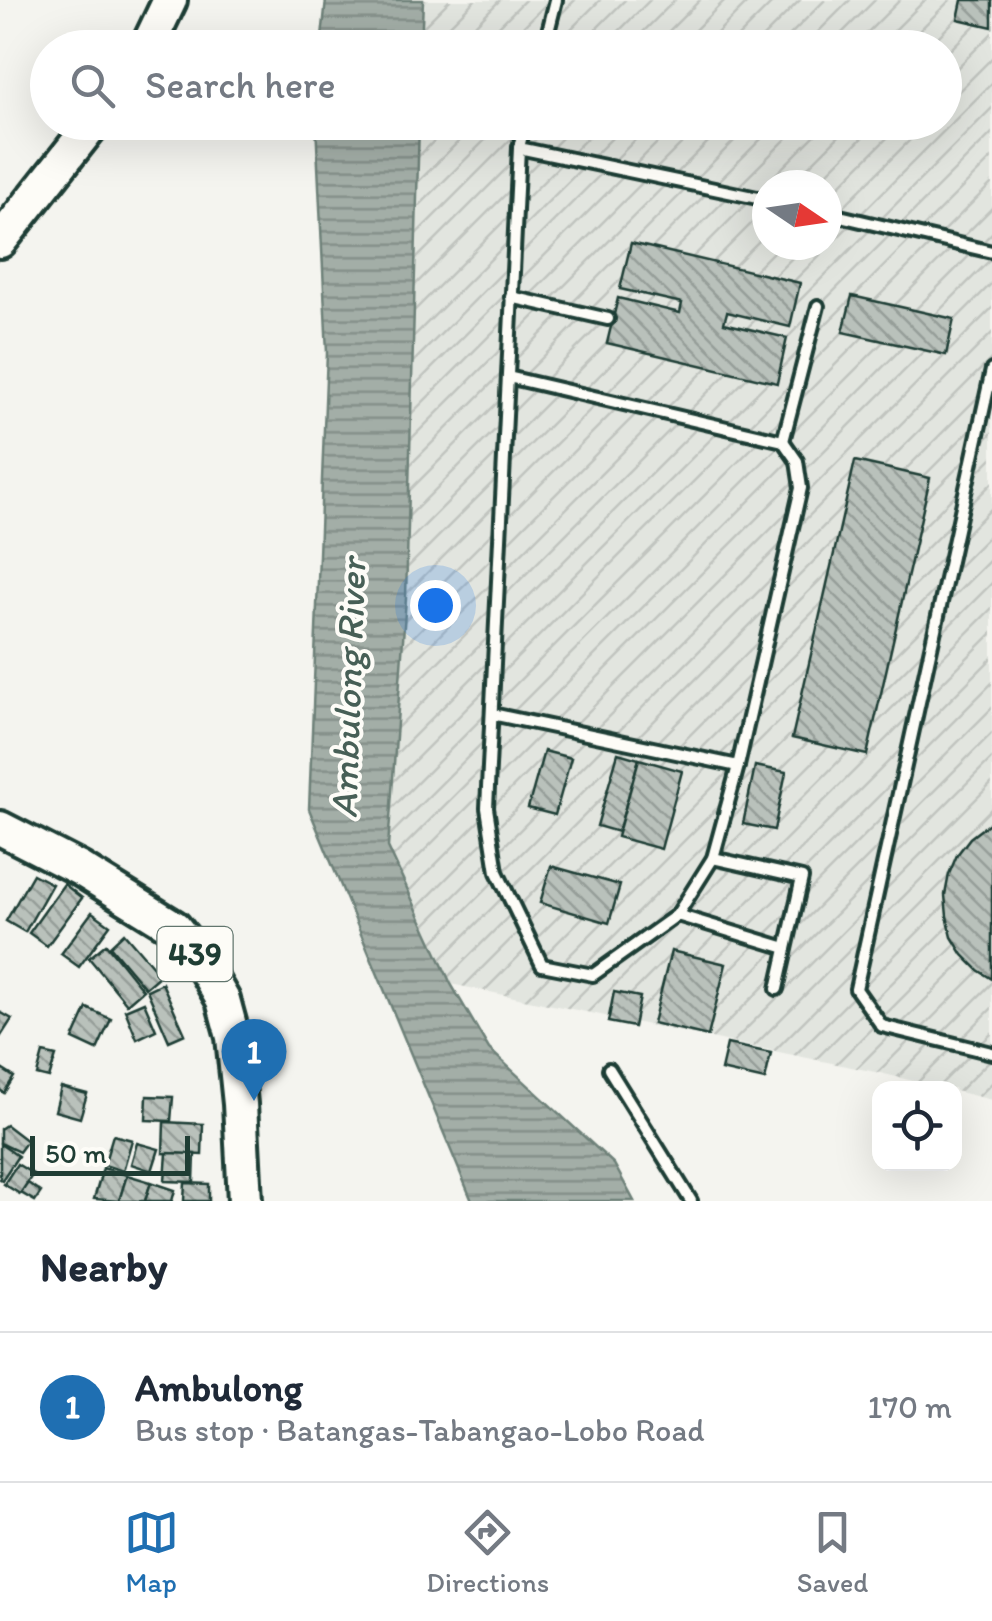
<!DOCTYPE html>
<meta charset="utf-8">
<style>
:root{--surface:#fff;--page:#f6f6f7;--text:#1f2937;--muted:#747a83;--line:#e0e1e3;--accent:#1f6fb2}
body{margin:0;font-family:Itim,sans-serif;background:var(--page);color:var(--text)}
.controls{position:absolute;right:30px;bottom:30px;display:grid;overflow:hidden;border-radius:20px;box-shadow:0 10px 40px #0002}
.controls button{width:90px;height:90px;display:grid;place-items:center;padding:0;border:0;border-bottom:2px solid var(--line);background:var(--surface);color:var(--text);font:50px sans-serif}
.compass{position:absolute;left:752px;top:170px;width:90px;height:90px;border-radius:50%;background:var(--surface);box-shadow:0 10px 40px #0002;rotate:103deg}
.scale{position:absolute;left:30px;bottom:25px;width:160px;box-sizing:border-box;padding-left:10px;border:5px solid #1f3d34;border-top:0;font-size:28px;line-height:35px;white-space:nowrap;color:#1f3d34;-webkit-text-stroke:8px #fdfcf7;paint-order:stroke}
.you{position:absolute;left:435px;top:605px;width:35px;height:35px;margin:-25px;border:8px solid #fff;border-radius:50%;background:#1a73e8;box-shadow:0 0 0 15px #1a73e833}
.badge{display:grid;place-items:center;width:65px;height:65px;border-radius:50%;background:var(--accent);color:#fff;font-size:32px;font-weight:700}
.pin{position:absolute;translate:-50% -82px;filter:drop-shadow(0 2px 5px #0008)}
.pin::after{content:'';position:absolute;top:52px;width:35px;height:30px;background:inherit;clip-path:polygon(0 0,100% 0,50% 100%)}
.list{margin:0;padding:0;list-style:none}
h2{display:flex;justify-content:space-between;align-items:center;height:130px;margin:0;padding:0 40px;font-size:42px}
h2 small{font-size:32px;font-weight:400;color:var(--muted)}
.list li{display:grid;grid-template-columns:65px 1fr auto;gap:30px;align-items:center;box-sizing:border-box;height:150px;padding:0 40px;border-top:2px solid var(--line)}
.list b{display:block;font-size:38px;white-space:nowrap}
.list p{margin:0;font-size:32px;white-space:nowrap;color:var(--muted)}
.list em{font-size:32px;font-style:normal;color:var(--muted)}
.icon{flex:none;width:55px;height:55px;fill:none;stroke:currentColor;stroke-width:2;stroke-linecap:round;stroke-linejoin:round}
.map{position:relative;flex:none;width:992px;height:1201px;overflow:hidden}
.search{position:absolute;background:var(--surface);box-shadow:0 10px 40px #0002;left:30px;right:30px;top:30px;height:110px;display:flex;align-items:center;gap:25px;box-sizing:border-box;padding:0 35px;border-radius:55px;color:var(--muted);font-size:38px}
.sheet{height:280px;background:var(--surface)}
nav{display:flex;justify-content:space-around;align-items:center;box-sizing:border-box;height:140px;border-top:2px solid var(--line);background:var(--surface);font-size:28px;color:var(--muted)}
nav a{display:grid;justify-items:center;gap:5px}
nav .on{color:var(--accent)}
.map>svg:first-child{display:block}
</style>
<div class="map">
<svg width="992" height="1201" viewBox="0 0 992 1201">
<defs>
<pattern id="industrial-furrows" width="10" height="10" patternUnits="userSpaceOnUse" patternTransform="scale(2.5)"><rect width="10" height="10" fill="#e2e5df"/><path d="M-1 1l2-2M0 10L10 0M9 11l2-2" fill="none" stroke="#c1c5c0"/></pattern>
<pattern id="water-rules" width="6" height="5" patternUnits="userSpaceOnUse" patternTransform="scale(2.5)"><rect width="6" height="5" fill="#a3aea7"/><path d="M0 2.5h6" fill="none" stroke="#848f89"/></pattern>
<pattern id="building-back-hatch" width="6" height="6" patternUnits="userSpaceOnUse" patternTransform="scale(2.5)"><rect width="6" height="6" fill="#b9c1bb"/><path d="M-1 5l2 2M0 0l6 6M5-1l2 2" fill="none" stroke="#969e99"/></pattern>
</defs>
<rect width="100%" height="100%" fill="#f4f4ef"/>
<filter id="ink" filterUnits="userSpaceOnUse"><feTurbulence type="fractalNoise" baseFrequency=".01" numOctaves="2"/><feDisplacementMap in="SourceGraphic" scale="20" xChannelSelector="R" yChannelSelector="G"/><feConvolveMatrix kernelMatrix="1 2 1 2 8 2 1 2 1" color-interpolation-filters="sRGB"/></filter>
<g filter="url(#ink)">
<path fill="url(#industrial-furrows)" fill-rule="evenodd" d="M423,0H992V1100L955,1091L954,1088H943L880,1073L451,984L388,847L406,598L419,123L944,122V48L421,47ZM767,185H827V245H767Z"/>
<g fill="url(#water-rules)" stroke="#6e8179" stroke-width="2.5">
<polygon points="326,0 423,0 421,47 321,47"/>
<polygon points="316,123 419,123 406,598 388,847 451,984 489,1049 614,1164 634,1201 472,1201 309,809 327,353"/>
</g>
<g fill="url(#building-back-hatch)" stroke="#1f3d34" stroke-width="2.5">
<polygon points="962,0 992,0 992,27 958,19"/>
<polygon points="631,243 800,283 790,327 727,312 724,323 787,338 777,383 607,343 618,298 680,313 682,303 620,289"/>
<polygon points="852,296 954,319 946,355 843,332"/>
<polygon points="855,461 930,478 867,755 792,738"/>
<polygon points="544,751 571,758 555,815 528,808"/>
<polygon points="618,753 639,759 618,832 597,826"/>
<polygon points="639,759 682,771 661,849 617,837"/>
<polygon points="755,766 786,772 774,830 743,824"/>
<polygon points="992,821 992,979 978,970 963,955 952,937 947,916 945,895 949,874 957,855 970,838"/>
<polygon points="551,866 620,885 609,923 540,903"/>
<polygon points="33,874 52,884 25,932 6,921"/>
<polygon points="64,884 82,898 47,946 29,933"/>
<polygon points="92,912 110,925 79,967 61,954"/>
<polygon points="124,933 160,975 145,988 110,946"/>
<polygon points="106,944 143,990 127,1004 89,958"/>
<polygon points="671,951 726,964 708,1036 653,1023"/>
<polygon points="162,983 185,1034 169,1041 147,990"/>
<polygon points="614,992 640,997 634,1027 608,1022"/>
<polygon points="144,1002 156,1030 137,1039 125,1010"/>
<polygon points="87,1008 111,1019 97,1050 73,1039"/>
<polygon points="0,1012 12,1019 1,1036 0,1035"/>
<polygon points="727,1044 771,1053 765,1080 721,1070"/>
<polygon points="43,1053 56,1056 49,1078 37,1075"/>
<polygon points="0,1068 14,1077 4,1093 0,1090"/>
<polygon points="61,1087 87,1094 80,1118 55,1111"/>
<polygon points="147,1096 173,1097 171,1121 146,1120"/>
<polygon points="164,1122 203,1124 202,1155 163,1153"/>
<polygon points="6,1125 27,1141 19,1152 0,1143 0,1129"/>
<polygon points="113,1135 132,1140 123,1171 104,1165"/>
<polygon points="137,1143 159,1149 152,1171 131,1164"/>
<polygon points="0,1144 18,1156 2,1180 0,1179"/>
<polygon points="167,1153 195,1154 194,1182 165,1181"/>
<polygon points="17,1164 33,1174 20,1194 4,1184"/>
<polygon points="103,1168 127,1175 119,1201 94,1199"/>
<polygon points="127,1175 151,1182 145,1201 119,1201"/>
<polygon points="151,1182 175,1190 172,1201 145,1201"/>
<polygon points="28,1183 41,1192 35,1201 21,1193"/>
<polygon points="185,1183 209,1184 209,1201 184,1201"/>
</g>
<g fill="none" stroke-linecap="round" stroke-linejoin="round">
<defs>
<g id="lane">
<polyline points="544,48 556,0"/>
<polyline points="525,122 519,148 767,200"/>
<polyline points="827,213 992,252"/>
<polyline points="511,297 608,319"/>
<polyline points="992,370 856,989 882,1026 992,1053"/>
<polyline points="508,377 783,441 797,461 801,488 738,766 713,858 677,915 593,975 542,965 497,872 487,808 519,148"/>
<polyline points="783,441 818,306"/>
<polyline points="492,714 738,766"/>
<polyline points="713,858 802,878 777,989"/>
<polyline points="677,915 786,948"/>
<polyline points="609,1069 691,1201"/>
</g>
<g id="primary">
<polyline points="147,48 170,0"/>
<polyline points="0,241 94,122"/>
<polyline points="0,828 80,869 174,927 200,960 223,1000 233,1037 240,1104 245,1201"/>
</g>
</defs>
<use href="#lane" stroke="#1f3d34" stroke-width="18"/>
<use href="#primary" stroke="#1f3d34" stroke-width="40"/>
<use href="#lane" stroke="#fdfcf7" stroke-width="10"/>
<use href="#primary" stroke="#fdfcf7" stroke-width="32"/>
</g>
</g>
<g text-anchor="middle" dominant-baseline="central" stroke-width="8" stroke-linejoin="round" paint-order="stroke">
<rect fill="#fdfcf7" stroke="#62766e" stroke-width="2.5" x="157.5" y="927" width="75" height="54" rx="8"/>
<g font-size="32" font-weight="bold" fill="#1f3d34">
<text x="195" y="954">439</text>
</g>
<g font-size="38" font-style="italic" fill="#475f56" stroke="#fdfcf7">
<text transform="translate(348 688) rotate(-88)">Ambulong River</text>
</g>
</g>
</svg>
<div class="controls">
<button><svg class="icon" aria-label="locate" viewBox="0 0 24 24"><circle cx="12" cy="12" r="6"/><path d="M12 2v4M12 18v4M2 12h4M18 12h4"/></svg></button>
</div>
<svg class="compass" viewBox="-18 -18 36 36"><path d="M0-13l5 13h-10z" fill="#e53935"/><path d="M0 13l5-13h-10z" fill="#747a83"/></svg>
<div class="scale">50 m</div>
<div class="you"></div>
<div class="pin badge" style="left:254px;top:1101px">1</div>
<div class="search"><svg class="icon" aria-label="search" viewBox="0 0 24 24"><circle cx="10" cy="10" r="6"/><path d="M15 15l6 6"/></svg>Search here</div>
</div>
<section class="sheet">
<h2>Nearby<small></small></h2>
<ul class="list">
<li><span class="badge">1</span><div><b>Ambulong</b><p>Bus stop · Batangas-Tabangao-Lobo Road</p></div><em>170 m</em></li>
</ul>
</section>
<nav>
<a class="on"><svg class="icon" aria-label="map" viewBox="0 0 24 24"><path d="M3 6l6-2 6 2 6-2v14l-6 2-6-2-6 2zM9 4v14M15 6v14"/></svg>Map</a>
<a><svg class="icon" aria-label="directions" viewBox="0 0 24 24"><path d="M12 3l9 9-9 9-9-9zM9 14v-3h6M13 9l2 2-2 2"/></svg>Directions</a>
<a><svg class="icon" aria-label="saved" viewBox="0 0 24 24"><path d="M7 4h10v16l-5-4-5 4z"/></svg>Saved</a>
</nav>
